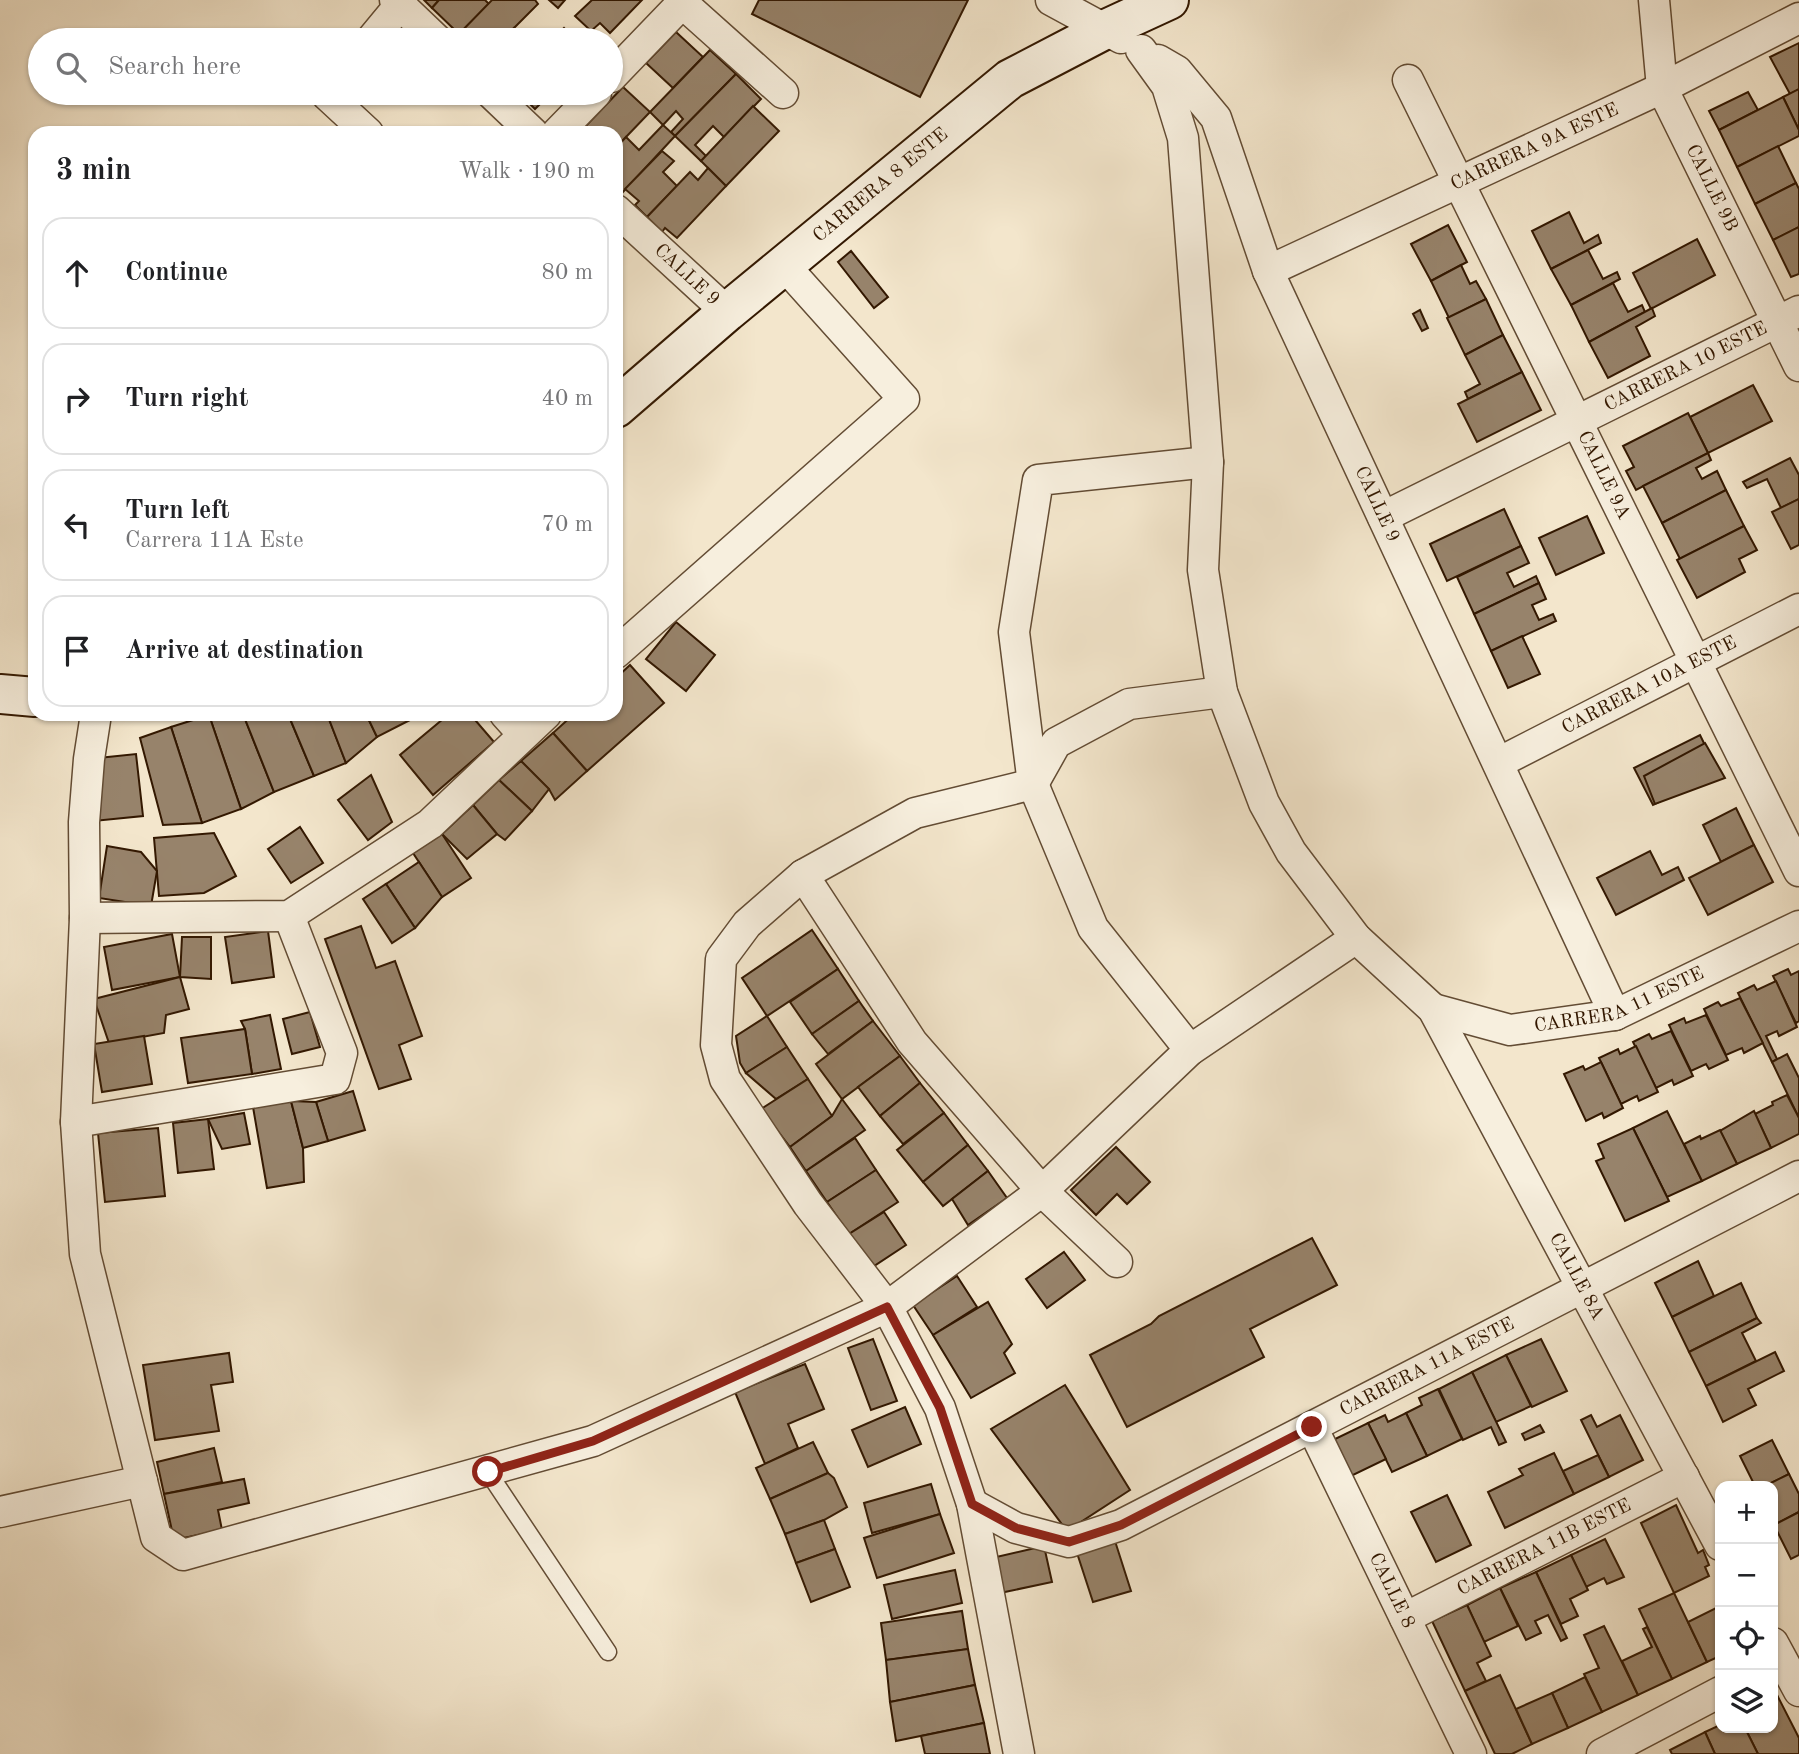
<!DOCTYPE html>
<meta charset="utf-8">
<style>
:root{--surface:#fff;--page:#f6f6f6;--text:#202124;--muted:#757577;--line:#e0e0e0}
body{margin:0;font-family:"Old Standard TT",serif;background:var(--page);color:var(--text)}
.controls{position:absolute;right:21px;bottom:21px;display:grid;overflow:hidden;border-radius:14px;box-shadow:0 2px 5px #0004}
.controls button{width:63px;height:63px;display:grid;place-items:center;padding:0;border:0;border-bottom:2px solid var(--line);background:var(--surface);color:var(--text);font:35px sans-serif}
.stop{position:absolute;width:21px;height:21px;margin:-16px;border:5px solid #8f2418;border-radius:50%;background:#fff}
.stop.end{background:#8f2418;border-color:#fff;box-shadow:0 2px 7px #0008}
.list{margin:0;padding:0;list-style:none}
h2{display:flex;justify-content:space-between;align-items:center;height:91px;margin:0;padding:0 28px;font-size:30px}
h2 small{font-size:23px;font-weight:400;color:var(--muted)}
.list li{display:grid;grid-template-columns:46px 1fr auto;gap:21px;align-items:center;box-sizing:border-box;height:112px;margin:0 14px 14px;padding:0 14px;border:2px solid var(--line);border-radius:21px}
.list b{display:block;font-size:26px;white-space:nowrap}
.list p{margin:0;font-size:23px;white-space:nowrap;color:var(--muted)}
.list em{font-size:23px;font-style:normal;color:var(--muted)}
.icon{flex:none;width:38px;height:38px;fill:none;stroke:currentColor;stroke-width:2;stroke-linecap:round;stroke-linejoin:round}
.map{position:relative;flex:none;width:1799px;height:1754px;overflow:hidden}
.search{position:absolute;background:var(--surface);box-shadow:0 2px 5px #0004;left:28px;top:28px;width:595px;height:77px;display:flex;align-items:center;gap:18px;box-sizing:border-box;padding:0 24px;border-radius:38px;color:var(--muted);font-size:26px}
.panel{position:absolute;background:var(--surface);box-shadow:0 2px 5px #0004;left:28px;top:126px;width:595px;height:595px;border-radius:21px}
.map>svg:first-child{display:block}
</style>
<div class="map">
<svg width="1799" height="1754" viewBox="0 0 1799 1754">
<rect width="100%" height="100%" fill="#f3e6cc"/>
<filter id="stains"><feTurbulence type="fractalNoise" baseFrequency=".00286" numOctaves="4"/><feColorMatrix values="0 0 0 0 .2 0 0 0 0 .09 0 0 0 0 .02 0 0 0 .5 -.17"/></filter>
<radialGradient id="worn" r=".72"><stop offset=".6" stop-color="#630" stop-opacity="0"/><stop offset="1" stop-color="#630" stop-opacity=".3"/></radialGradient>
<g fill="#97836b" stroke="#331801" stroke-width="2">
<polygon points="424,0 439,0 432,8"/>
<polygon points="439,0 485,0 489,4 459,34 432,8"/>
<polygon points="492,0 535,0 538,4 502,40 459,40 456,37"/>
<polygon points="549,0 565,0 558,8"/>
<polygon points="592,0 642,0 610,33 600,23 591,31 575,16"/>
<polygon points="759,0 968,0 920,97 752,14"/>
<polygon points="514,28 526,40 502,40"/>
<polygon points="564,28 576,40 552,40"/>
<polygon points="676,32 703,57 673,88 646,63"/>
<polygon points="1799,43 1799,89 1790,94 1770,57"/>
<polygon points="710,50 736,74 675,136 671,132 683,119 676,111 663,125 650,112"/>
<polygon points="736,74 761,99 724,137 713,126 695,145 706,156 701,161 675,136"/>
<polygon points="623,87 650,112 626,137 616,148 616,133 579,133"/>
<polygon points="1799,89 1799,130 1783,97"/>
<polygon points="1748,92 1758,110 1719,130 1709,111"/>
<polygon points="519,93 551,93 535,109"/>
<polygon points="1783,97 1799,130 1799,136 1737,167 1719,130"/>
<polygon points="753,106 779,131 726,186 701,161"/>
<polygon points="663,125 675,136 622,193 616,187 616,148 626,137 639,150"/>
<polygon points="1778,146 1796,183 1755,204 1737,167"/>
<polygon points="662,151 674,161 663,172 677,186 647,217 635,205 639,201 625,189"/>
<polygon points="708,168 726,186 677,238 665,228 662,232 647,217 690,172 698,180"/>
<polygon points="1796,183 1799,189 1799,227 1773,240 1755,204"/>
<polygon points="1569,212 1584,243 1598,235 1601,243 1551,269 1532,231"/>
<polygon points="1448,225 1467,262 1431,281 1411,244"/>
<polygon points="1799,227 1799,274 1791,277 1773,240"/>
<polygon points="1697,239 1715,275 1651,309 1633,273"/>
<polygon points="1588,250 1603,279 1617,272 1620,279 1571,305 1551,269"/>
<polygon points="851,251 888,297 874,308 838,262"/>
<polygon points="1461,265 1470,284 1476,281 1486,299 1449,318 1431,281"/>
<polygon points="1613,283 1628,312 1642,305 1645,312 1589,342 1571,305"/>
<polygon points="1486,299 1503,335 1465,355 1447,318"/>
<polygon points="1652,308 1655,316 1636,327 1650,356 1608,378 1589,342"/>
<polygon points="1420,310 1428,328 1422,331 1413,314"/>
<polygon points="1503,335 1522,372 1468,399 1465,392 1480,384 1465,355"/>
<polygon points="1522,372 1541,410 1477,442 1458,404"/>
<polygon points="1753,385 1772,421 1708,453 1690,417"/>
<polygon points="1688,413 1708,453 1636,490 1626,471 1634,467 1623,446"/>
<polygon points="1708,453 1711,460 1696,468 1702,479 1717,471 1726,490 1662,523 1643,486"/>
<polygon points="1790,458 1799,475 1799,499 1781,508 1767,479 1747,488 1743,482"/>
<polygon points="1726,490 1744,526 1680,559 1662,523"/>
<polygon points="1799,499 1799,545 1791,549 1772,512"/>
<polygon points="1504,509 1521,546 1447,581 1430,544"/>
<polygon points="1587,516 1604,553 1556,575 1539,538"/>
<polygon points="1744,526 1757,550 1739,559 1745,572 1697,598 1677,560"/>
<polygon points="1521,546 1529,563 1507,573 1514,587 1536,576 1539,583 1474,614 1457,577"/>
<polygon points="1539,583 1546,599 1532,605 1539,620 1553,614 1556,621 1491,651 1474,614"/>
<polygon points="676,622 715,655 686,691 646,659"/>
<polygon points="1522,636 1540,674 1508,688 1491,651"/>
<polygon points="630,665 664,703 587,771 553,733 574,714 616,714 616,678"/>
<polygon points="212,714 243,714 274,792 241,809 209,715"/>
<polygon points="243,714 288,714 314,776 274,792"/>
<polygon points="288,714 327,714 346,763 314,776"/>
<polygon points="327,714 366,714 377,737 346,763"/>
<polygon points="366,714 407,714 410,720 377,737"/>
<polygon points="449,714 470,714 494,742 433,795 400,755"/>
<polygon points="209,715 241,809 202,823 171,727"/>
<polygon points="171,727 202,823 163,825 140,738"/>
<polygon points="553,733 587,771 555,800 549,789 521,761"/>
<polygon points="1700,735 1718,772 1653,805 1634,768"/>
<polygon points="1705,743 1725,778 1655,804 1644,776"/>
<polygon points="136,754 143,816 84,822 89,759"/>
<polygon points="521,761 549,789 532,811 499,780"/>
<polygon points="371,775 392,822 368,840 338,800"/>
<polygon points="499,780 532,811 505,840 497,834 473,805"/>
<polygon points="473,805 497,834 467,859 442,834"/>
<polygon points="1736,808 1754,845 1721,862 1703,825"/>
<polygon points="300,827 323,863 291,883 268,849"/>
<polygon points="214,833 236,876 204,893 159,896 154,838"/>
<polygon points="442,834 471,878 442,897 413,853"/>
<polygon points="1754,845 1773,882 1708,915 1689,878"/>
<polygon points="107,846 141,852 157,871 151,906 99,898"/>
<polygon points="1650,851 1662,875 1678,867 1684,880 1616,915 1597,878"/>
<polygon points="419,862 442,897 415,928 386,884"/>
<polygon points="386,884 415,928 392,943 363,899"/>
<polygon points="361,926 376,968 395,961 422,1036 399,1045 411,1079 379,1089 325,939"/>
<polygon points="812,930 838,969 767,1016 742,978"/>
<polygon points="268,931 274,977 232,983 225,937"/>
<polygon points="172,934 180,977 112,990 104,947"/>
<polygon points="182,937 211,937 211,979 180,977"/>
<polygon points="838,969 859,1001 812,1034 790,1002"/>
<polygon points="1788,969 1791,975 1799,971 1799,1021 1796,1023 1773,976"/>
<polygon points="180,977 189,1009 166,1015 164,1033 109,1043 94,999"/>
<polygon points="1776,981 1797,1027 1779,1036 1777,1031 1766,1036 1777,1059 1772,1062 1738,993 1754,985 1757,990"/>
<polygon points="1740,998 1763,1043 1744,1053 1742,1048 1726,1055 1704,1009 1718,1002 1721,1006"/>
<polygon points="859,1001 873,1021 828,1054 812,1034"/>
<polygon points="310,1012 320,1047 292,1054 283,1019"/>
<polygon points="270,1015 281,1069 252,1074 245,1029 241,1021"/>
<polygon points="1706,1015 1728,1060 1709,1069 1706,1064 1691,1071 1669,1025 1684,1018 1686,1023"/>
<polygon points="767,1016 787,1047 746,1073 740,1063 736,1036"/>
<polygon points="873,1021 900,1056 842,1099 816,1064"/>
<polygon points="245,1029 252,1074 188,1083 181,1038"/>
<polygon points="1671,1031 1693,1076 1674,1085 1672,1080 1656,1088 1633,1042 1649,1034 1652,1039"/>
<polygon points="144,1036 152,1084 102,1092 94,1044"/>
<polygon points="1636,1046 1658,1092 1639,1101 1637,1096 1621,1104 1599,1058 1618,1049 1620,1054"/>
<polygon points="787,1047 808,1079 776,1099 746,1073"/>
<polygon points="1787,1054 1799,1078 1799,1118 1772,1062"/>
<polygon points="900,1056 920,1083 880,1116 858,1087"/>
<polygon points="1601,1062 1623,1108 1604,1118 1602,1113 1586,1121 1564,1074 1583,1066 1585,1070"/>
<polygon points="808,1079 832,1116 790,1147 761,1109"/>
<polygon points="920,1083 944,1113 903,1144 880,1116"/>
<polygon points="353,1091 365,1130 328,1141 316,1102"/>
<polygon points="1787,1095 1799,1118 1799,1134 1771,1148 1755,1114 1773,1105 1772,1102"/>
<polygon points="842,1099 865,1130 806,1171 790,1147 832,1116"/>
<polygon points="291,1101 303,1148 304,1182 267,1188 253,1107"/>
<polygon points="291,1101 316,1102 328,1141 303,1148"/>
<polygon points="1667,1111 1702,1181 1667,1197 1633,1128"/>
<polygon points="1754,1111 1771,1148 1737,1164 1720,1131"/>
<polygon points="244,1113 250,1144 222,1149 208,1119"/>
<polygon points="944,1113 968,1145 923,1182 897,1150"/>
<polygon points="208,1119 214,1169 178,1173 173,1123"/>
<polygon points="158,1128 165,1196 105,1202 98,1133"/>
<polygon points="1633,1128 1669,1201 1625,1221 1596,1161 1604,1158 1598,1144"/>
<polygon points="1720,1130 1737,1164 1702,1181 1684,1144 1700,1136 1701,1139"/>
<polygon points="855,1138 876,1170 827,1202 806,1171"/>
<polygon points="968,1145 988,1171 943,1206 923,1182"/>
<polygon points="1116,1147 1150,1182 1127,1204 1117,1194 1096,1215 1071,1190"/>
<polygon points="876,1170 898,1202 849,1234 827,1202"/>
<polygon points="988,1171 1007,1198 968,1225 952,1199"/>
<polygon points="884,1212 906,1245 871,1268 849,1234"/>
<polygon points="1312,1238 1337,1285 1250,1329 1264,1357 1127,1427 1090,1355 1151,1324 1159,1316"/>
<polygon points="1064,1252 1085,1280 1047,1308 1026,1279"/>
<polygon points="1698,1261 1714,1296 1672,1317 1655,1283"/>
<polygon points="957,1276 977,1307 933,1335 913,1305"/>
<polygon points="1741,1283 1757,1318 1689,1352 1672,1317"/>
<polygon points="988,1302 1012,1344 1004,1353 1015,1373 971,1398 933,1335"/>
<polygon points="1757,1318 1761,1323 1742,1333 1756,1361 1706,1386 1689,1352"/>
<polygon points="873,1339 897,1401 871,1410 848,1348"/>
<polygon points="1541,1339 1567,1391 1532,1407 1506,1355"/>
<polygon points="1775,1352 1784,1371 1748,1389 1756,1405 1723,1422 1706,1386"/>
<polygon points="229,1353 233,1382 211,1385 219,1431 155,1440 143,1365"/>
<polygon points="1506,1355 1531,1406 1496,1422 1472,1372"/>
<polygon points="805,1364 824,1409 788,1424 798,1448 765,1464 735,1392"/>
<polygon points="1472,1372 1506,1442 1499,1445 1491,1427 1463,1440 1439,1389"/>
<polygon points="1065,1385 1130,1490 1067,1531 991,1429"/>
<polygon points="1438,1389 1462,1439 1427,1456 1406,1413 1422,1405 1419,1398"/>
<polygon points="905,1407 921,1444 868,1467 852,1430"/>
<polygon points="1406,1413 1427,1456 1392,1472 1368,1423 1385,1415 1388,1422"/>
<polygon points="1591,1415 1597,1427 1620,1415 1643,1460 1609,1477 1581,1420"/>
<polygon points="1368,1423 1386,1459 1351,1476 1333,1440"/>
<polygon points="1540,1425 1544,1432 1525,1440 1522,1434"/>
<polygon points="1772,1440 1789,1474 1765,1486 1755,1486 1740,1456"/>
<polygon points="813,1442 828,1473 770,1499 756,1468"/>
<polygon points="214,1448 222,1482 164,1494 157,1462"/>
<polygon points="1554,1453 1574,1494 1505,1528 1488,1492 1523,1475 1519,1469"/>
<polygon points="1598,1455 1609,1477 1574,1494 1563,1471"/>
<polygon points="828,1473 834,1478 847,1507 824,1520 785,1534 770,1499"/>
<polygon points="1789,1474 1799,1494 1799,1512 1774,1525 1773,1486 1765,1486"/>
<polygon points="244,1479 249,1503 218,1510 222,1530 174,1540 164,1494"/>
<polygon points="931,1484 940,1514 872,1533 864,1503"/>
<polygon points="1447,1495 1471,1545 1436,1562 1411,1512"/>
<polygon points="1676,1505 1698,1553 1703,1550 1709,1565 1705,1567 1709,1576 1674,1593 1641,1523"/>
<polygon points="1799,1512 1799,1555 1791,1559 1774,1525"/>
<polygon points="940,1514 954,1553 877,1578 864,1538"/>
<polygon points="824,1520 835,1549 796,1563 785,1534"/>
<polygon points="1605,1539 1624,1577 1607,1584 1604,1578 1586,1587 1571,1555"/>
<polygon points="1115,1541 1131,1591 1093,1602 1077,1553"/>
<polygon points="1044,1546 1052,1582 1000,1593 992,1558"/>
<polygon points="835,1549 850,1587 811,1602 796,1563"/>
<polygon points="1571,1555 1588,1590 1570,1599 1578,1616 1561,1624 1536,1572"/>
<polygon points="955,1570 962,1603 892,1619 884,1585"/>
<polygon points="1536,1572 1567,1638 1561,1641 1548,1615 1535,1621 1541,1633 1526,1640 1500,1588"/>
<polygon points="1500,1588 1518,1626 1484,1642 1467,1605"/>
<polygon points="1674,1593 1707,1662 1672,1679 1639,1609"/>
<polygon points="1467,1605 1491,1656 1477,1663 1486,1681 1465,1691 1432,1621"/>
<polygon points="1720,1606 1720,1656 1707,1662 1688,1622"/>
<polygon points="962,1611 968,1649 886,1660 881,1623"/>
<polygon points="1604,1626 1638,1695 1602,1712 1584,1674 1599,1668 1584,1635"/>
<polygon points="1647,1627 1672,1679 1638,1695 1622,1661 1652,1647 1643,1629"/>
<polygon points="968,1649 975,1685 890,1702 886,1660"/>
<polygon points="1500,1675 1532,1744 1512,1754 1495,1754 1465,1691"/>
<polygon points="1585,1677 1602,1712 1568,1728 1552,1693"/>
<polygon points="975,1685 984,1723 896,1741 890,1702"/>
<polygon points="1775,1691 1799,1738 1799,1754 1758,1754 1745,1728 1773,1728 1773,1693"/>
<polygon points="1552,1693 1568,1728 1532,1744 1516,1709"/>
<polygon points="984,1723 990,1754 925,1754 921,1736"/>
<polygon points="1720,1725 1720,1728 1745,1728 1758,1754 1715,1754 1705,1732"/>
<polygon points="1705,1732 1715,1754 1672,1754 1670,1750"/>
</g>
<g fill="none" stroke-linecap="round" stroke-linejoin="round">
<defs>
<polyline id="service" points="488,1472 608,1652"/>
<g id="minor">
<polyline points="395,0 437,40"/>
<polyline points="679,0 783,93"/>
<polyline points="1051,0 1121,38"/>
<path id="s1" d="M1654,0L1662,88L1799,366"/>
<polyline points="371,40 400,5"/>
<path id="s2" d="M1141,50L1167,86L1183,138L1208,462L1203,570L1222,692L1264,803L1291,852L1356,938L1433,1009L1720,1545"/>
<path id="s3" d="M1158,60L1177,71L1216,118L1268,271L1615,1015"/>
<polyline points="611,77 685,0"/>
<path id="s4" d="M1408,80L1799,871"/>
<polyline points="329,93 327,95 368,133"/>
<polyline points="491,93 533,133"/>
<polyline points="557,133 596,93"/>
<path id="s5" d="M616,210L727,312"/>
<path id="s6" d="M1268,271L1662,88L1799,18"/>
<path id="s7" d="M1383,517L1799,311"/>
<polyline points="616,653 904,399 784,265"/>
<polyline points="96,714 89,759 84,822 85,918 76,1122 85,1254 156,1537 183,1555 593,1441 887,1307 1042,1191 1190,1050 1356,938"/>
<polyline points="505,714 523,734"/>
<path id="s8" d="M1498,763L1799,609"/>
<polyline points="803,875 912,1042 1042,1191 1117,1262"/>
<polyline points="85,918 289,916 430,824 546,714"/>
<path id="s9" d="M1433,1009L1510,1030L1615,1015L1799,926"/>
<polyline points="1190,1050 1093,928 1033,784 1014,632 1038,480 1208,462"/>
<polyline points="76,1122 335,1079 342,1053 289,916"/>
<path id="s10" d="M1312,1427L1471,1754"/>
<path id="s11" d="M972,1504L1016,1528L1069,1542L1121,1525L1799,1176"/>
<polyline points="0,1512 142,1481"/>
<path id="s12" d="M1405,1618L1684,1477"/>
<polyline points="1773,1643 1799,1691"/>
<polyline points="1019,1754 972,1504 940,1408 887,1307 808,1204 725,1079 716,1045 721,959 747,924 803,875 915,813 1033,784 1056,743 1129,704 1222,692"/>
<polyline points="1602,1754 1720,1692"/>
</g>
<g id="secondary">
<path id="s13" d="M616,408L727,312L1010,79L1106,29L1169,0"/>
<polyline points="0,694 35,697"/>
</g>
</defs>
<use href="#service" stroke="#634c34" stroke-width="19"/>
<use href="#minor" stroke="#634c34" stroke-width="33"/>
<use href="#secondary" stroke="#331801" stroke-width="42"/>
<use href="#service" stroke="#f7efde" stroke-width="16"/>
<use href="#minor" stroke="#f7efde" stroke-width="30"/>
<use href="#secondary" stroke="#f7efde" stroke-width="38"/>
</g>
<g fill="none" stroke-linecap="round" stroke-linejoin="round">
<polyline stroke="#8f2418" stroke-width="9" points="488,1472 593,1441 887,1307 940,1408 972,1504 1016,1528 1069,1542 1121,1525 1312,1427"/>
</g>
<g text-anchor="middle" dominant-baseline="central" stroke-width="5" stroke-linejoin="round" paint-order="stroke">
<g font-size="19" fill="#331801" stroke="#f7efde">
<text stroke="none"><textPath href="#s6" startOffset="294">CARRERA 9A ESTE</textPath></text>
<text stroke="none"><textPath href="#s13" startOffset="346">CARRERA 8 ESTE</textPath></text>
<text stroke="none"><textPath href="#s1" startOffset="200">CALLE 9B</textPath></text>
<text stroke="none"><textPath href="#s5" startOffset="96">CALLE 9</textPath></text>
<text stroke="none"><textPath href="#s7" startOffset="338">CARRERA 10 ESTE</textPath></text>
<text stroke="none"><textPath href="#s4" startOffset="441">CALLE 9A</textPath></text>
<text stroke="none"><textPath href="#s3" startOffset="502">CALLE 9</textPath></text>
<text stroke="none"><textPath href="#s8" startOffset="170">CARRERA 10A ESTE</textPath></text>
<text stroke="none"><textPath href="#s9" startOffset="194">CARRERA 11 ESTE</textPath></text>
<text stroke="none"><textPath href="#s2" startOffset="1346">CALLE 8A</textPath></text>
<text stroke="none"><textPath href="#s11" startOffset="504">CARRERA 11A ESTE</textPath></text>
<text stroke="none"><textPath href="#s12" startOffset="156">CARRERA 11B ESTE</textPath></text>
<text stroke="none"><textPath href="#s10" startOffset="182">CALLE 8</textPath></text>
</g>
</g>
<rect width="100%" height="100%" filter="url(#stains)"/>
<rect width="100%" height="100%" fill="url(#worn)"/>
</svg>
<div class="controls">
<button>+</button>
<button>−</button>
<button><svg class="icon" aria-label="locate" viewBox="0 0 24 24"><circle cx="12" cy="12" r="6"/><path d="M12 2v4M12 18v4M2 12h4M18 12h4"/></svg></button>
<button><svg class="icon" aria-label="layers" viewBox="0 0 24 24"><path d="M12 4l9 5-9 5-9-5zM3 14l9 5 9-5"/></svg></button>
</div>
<div class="stop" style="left:488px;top:1472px"></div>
<div class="stop end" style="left:1312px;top:1427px"></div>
<div class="search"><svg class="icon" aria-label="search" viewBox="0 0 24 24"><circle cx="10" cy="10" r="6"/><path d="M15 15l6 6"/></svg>Search here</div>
<section class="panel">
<h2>3 min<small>Walk · 190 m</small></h2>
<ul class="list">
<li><svg class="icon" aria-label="ahead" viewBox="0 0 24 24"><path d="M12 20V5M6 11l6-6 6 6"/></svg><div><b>Continue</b></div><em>80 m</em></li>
<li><svg class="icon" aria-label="right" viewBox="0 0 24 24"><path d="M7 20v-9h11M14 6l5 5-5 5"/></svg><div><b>Turn right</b></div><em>40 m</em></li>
<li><svg class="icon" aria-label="left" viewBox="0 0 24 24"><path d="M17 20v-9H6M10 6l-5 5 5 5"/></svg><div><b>Turn left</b><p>Carrera 11A Este</p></div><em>70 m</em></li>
<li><svg class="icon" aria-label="arrive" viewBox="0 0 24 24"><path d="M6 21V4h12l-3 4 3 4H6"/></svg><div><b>Arrive at destination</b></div></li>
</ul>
</section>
</div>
